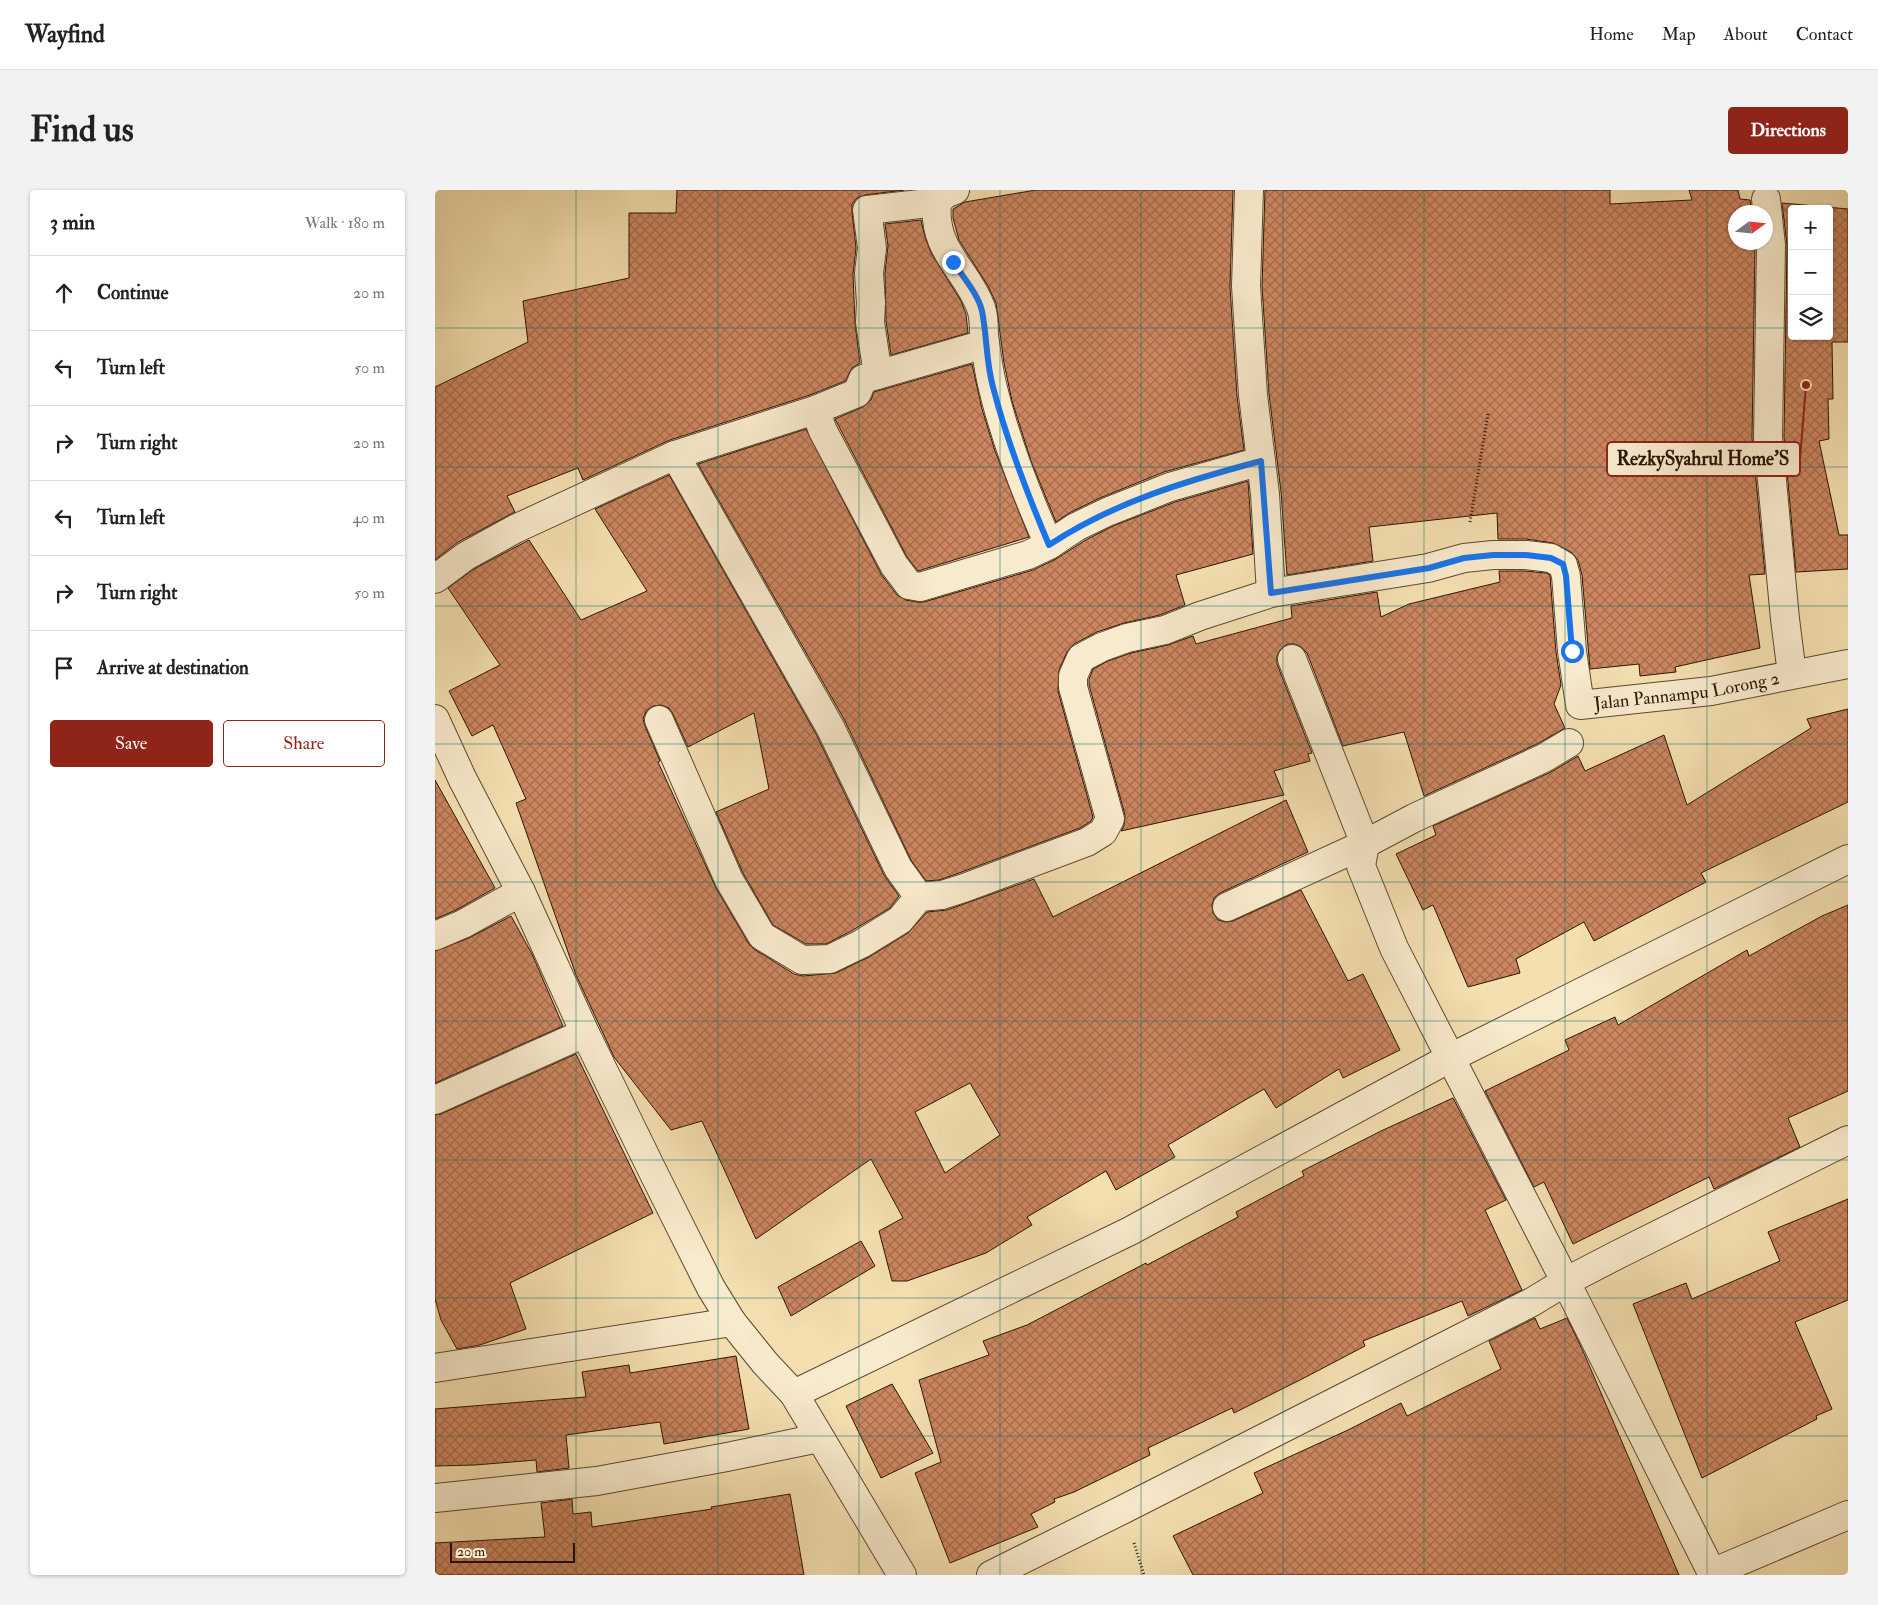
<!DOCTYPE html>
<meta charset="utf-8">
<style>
:root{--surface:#fff;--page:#f2f2f2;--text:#222;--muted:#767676;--line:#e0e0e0;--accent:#8f2418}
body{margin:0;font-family:"IM FELL Double Pica",serif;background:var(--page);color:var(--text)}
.controls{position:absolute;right:15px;top:15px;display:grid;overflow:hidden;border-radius:5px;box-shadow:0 1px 4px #0004}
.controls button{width:45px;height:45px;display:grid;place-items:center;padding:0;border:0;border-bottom:1px solid var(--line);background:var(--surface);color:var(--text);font:25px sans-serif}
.compass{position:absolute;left:1293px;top:15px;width:45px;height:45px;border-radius:50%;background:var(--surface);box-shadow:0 1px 4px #0004;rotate:75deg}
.scale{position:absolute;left:15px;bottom:12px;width:125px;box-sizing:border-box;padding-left:5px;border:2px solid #2c1506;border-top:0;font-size:14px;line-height:18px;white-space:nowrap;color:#2c1506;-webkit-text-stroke:4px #f8eacc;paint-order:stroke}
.stop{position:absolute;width:15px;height:15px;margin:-11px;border:4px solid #1a73e8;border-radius:50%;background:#fff}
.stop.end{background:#1a73e8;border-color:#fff;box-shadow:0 1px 5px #0008}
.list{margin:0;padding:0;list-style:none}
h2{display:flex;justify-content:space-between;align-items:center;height:65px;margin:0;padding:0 20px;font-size:21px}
h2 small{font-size:16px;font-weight:400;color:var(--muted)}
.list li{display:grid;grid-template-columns:32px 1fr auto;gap:15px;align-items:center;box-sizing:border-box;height:75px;padding:0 20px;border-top:1px solid var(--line)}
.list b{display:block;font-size:19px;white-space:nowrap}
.list em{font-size:16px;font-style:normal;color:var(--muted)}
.actions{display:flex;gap:10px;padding:15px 20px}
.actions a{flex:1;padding:11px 0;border:1px solid var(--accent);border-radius:5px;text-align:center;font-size:18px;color:var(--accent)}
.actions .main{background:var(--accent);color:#fff}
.icon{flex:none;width:28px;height:28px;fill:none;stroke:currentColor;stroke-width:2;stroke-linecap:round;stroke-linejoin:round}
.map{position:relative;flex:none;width:1413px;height:1385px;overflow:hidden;border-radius:5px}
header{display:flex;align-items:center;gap:30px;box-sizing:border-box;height:70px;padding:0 25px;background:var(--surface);border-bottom:1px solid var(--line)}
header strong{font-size:24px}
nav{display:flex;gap:28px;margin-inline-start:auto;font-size:18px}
.intro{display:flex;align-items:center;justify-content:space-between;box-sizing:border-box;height:120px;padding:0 30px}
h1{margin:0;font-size:35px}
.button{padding:12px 22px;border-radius:5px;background:var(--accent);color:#fff;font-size:18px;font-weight:700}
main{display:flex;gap:30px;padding:0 30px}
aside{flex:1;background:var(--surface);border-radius:5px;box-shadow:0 1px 4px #0004}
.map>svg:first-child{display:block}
</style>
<header>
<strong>Wayfind</strong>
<nav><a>Home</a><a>Map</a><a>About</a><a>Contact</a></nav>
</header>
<div class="intro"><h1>Find us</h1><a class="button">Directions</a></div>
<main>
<aside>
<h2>3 min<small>Walk · 180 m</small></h2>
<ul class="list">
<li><svg class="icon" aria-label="ahead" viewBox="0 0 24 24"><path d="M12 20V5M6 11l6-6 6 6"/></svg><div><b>Continue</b></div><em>20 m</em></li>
<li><svg class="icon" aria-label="left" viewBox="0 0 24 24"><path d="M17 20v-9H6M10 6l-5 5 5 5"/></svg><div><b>Turn left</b></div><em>50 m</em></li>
<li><svg class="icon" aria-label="right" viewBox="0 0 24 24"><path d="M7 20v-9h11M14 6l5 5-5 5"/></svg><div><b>Turn right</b></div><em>20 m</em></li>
<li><svg class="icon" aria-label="left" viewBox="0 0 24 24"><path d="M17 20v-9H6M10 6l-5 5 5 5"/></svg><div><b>Turn left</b></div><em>40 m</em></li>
<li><svg class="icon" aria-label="right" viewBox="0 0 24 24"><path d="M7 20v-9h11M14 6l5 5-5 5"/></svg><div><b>Turn right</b></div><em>50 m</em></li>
<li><svg class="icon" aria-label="arrive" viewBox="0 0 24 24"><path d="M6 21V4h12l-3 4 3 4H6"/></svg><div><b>Arrive at destination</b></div></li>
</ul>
<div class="actions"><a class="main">Save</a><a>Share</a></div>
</aside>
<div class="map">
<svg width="1413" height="1385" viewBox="0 0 1413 1385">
<defs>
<pattern id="building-cross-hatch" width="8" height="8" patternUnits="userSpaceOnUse" patternTransform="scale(1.25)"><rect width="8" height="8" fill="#cc8660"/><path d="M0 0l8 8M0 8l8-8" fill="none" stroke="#a66c4d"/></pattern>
</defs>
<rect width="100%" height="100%" fill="#f4dfb0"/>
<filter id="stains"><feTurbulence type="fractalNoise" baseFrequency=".004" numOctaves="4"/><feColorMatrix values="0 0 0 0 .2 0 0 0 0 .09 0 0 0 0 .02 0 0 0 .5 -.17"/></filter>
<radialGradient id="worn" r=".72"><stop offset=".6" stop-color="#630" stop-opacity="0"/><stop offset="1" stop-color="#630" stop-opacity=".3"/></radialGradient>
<g fill="url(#building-cross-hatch)" stroke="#2c1506" fill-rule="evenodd">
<polygon points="242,0 469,0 430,5 422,8 417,14 417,22 421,58 418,84 420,134 425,173 417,178 410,191 375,205 235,250 148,290 143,278 72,306 80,322 23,352 0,370 0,197 93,152 88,111 194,88 194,23 241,23"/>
<polygon points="601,0 798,0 795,97 802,206 809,260 729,282 665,308 634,323 621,332 596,271 577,211 569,173 561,113 553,96 524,50 518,28 518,19 530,12"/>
<polygon points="830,0 1175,0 1175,14 1257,10 1254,0 1303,0 1305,9 1315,10 1317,22 1300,22 1300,52 1320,52 1320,56 1317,248 1330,384 1314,385 1325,458 1240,477 1241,482 1205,486 1204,474 1155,479 1147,385 1143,370 1136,362 1118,353 1091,349 1063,349 1062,323 934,337 938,371 852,385 846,302 834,204 827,96"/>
<path d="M1347,13L1413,19V152H1397L1398,209H1393L1394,249L1384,251L1404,345H1413V379L1361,382L1349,247L1352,55ZM1357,19H1394V146H1357Z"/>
<polygon points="486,30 490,47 496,63 526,111 531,124 533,143 456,165 451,131 450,83 453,56 450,34"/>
<polygon points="537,174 547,219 560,261 594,347 483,381 472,367 400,229 428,217 436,210 439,202"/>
<polygon points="371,239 446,384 462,405 471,410 482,412 489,412 598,380 621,369 649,351 678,336 740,312 813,291 818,364 741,385 750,415 725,425 689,433 662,442 639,454 632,462 624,480 623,501 658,627 656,631 645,638 524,683 504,690 491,691 476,670 409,529 263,274"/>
<path d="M234,285L381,544L449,685L464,706L455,718L418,740L391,754H371L338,735L308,683L281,622L334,599L319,523L253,557L238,524L234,518L226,515L218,516L211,521L208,529L210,536L225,571L223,572L281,698L314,754L319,759L359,784L368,786L401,783L434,767L473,743L492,722L512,720L599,689L618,727L851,610L873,662L785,703L779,708L777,715L778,723L783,730L790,732L798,731L866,700L913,791L928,784L965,860L908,888L904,879L841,918L829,899L733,955L740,967L681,1000L671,981L592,1027L597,1035L551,1063L472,1091H457L444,1041L468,1028L436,969L321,1049L267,931L236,940L179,867L141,785L81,613L91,609L58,535L37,546L14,501L65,475L13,398L39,379L94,350L146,430L212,401L160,319ZM535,893L565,945L510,983L480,922Z"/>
<polygon points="1064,381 1090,381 1111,383 1115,385 1121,462 1126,495 1119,514 1130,538 1102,554 989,606 969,542 908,556 872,463 866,457 860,454 852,454 845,460 842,466 842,474 877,563 873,564 875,571 839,581 849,605 686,641 689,636 690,625 654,495 654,489 658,479 673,471 696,463 733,455 758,446 761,454 857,428 856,416 942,402 946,427 974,414 1065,392"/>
<polygon points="1413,519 1413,612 1266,683 1271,692 1159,751 1149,732 1081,769 1085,783 1033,797 998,715 988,720 961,664 1001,645 998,636 1116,582 1143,566 1150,581 1229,545 1252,615 1376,538 1372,529"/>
<polygon points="0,590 60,698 21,720 0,729"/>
<polygon points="1413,715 1413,901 1353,928 1365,957 1279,999 1274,987 1138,1054 1109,992 1099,997 1050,901 1134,860 1130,850 1180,827 1183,835 1312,760 1314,766 1387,726"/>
<polygon points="76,726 97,764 128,836 0,893 0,761 34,748"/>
<polygon points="141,864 218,1023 75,1093 91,1139 45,1155 22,1159 6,1130 0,1109 0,925 6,924"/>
<polygon points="1018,908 1071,1010 1050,1020 1087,1100 1033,1126 1027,1111 928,1151 930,1156 867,1189 799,1223 797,1218 713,1258 715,1265 639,1302 619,1309 620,1312 596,1324 603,1337 515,1373 480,1283 506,1272 484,1190 554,1165 548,1151 592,1135 711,1073 712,1075 803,1027 801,1022 869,986 867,981 946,941"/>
<polygon points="1413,1009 1413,1110 1360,1132 1397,1219 1381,1226 1382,1229 1267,1288 1198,1114 1251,1093 1257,1109 1345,1071 1333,1042"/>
<polygon points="426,1051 440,1076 356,1126 343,1097"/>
<polygon points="1100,1128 1105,1139 1132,1128 1148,1161 1244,1385 758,1385 738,1346 828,1303 819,1283 913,1240 966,1213 972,1226 1066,1179 1054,1151"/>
<polygon points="301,1166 314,1239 229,1254 225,1232 131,1245 134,1278 102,1282 101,1270 40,1275 0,1276 0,1219 151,1207 147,1182 194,1175 195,1183"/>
<polygon points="457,1194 498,1263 446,1288 411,1216"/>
<polygon points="355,1304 369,1385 0,1385 0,1353 110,1347 106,1313 137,1309 138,1324 156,1322 157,1337 277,1319 276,1317"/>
</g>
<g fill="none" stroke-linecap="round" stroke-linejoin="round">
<defs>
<g id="street">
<path d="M520,0L510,4L502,12C497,61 532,79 546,118C549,126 549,136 549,145C551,161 553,177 557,194C570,250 591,303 614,355"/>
<polyline points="814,0 811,96 818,205 830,304 836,403"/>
<polyline points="1331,9 1336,55 1333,248 1350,429 1357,484"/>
<polyline points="443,185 435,132 436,113 434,83 437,58 432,20 502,12"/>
<polyline points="380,220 388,241 459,375 474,395 485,397 593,365 614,355 641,337 672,322 735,297 826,271"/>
<polyline points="240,265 395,537 463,678 484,707"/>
<polyline points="0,389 31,366 80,339 240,265 380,220 422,203 428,189 550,154"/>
<polyline points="857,469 930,654 926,676 959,758 1143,1116 1278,1385"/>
<polyline points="0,529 27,588 86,702 150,843 221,988 276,1098 297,1132 330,1173 359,1204 467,1385"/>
<path id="s1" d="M224,530L294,690L327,746L367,770L395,769L426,754L465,730L484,707L507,705L529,698L652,652L668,642L675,629L638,497V486L646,468L667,457L692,448L730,440L765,426L836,403L993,378L1029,368L1058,365H1091L1116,368L1128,375L1131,386L1137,461L1145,515L1276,501L1413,474"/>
<polyline points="792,717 930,654 979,628 1109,568 1134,553"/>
<polyline points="0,746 28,734 86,702"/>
<polyline points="0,910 150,843"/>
<polyline points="0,1178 297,1132"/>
<polyline points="359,1204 695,1041 1015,868 1413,669"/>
<polyline points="0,1308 162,1291 292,1267 384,1248"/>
<polyline points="1277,1383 1413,1325"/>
<polyline points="556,1385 689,1319 1097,1112 1130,1092 1182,1065 1413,950"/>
</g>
</defs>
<use href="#street" stroke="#5e4830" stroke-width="30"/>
<g stroke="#2c1506" stroke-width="3" stroke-dasharray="1 2.5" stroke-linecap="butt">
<polyline points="1035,332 1053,224"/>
<polyline points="699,1353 709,1385"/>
</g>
<use href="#street" stroke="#f8eacc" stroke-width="28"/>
</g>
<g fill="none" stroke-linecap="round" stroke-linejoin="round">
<path stroke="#1a73e8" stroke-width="6" d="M518,72C528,87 543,104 547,121C552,146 551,172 558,197C572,252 592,303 614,355C679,312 751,291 826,271L836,403L994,378L1029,368L1058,365H1091L1116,368L1128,374L1131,386L1137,461"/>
</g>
<path fill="none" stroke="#0f766e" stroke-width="1" stroke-opacity="0.55" d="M141,0V1385M283,0V1385M424,0V1385M565,0V1385M706,0V1385M848,0V1385M989,0V1385M1130,0V1385M1272,0V1385M0,138H1357M1394,138H1413M0,277H1413M0,416H1413M0,554H1413M0,692H1413M0,831H1413M0,970H1413M0,1108H1413M0,1246H1413"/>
<g text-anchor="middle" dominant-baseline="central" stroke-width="4" stroke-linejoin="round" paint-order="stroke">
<g font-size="18" fill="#2c1506" stroke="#f8eacc">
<text stroke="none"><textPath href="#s1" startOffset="1551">Jalan Pannampu Lorong 2</textPath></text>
</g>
</g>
<path fill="none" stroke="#8f2418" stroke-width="2" d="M1371 195L1365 269"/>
<circle fill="#8f2418" stroke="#f8eacc" stroke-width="2" cx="1371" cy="195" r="5"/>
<rect fill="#f8eacc" stroke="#8f2418" stroke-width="2" x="1172" y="252" width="193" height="34" rx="5"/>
<g font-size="19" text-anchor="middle" font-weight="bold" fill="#2c1506">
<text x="1268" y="275">RezkySyahrul Home'S</text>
</g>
<rect width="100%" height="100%" filter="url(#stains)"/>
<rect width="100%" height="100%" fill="url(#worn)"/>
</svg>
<div class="controls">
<button>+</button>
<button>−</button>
<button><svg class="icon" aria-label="layers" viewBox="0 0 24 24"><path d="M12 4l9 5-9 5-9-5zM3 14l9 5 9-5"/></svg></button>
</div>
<svg class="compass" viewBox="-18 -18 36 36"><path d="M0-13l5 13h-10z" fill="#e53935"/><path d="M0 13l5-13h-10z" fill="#767676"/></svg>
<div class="scale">20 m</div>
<div class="stop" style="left:1137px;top:461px"></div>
<div class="stop end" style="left:518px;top:72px"></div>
</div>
</main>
